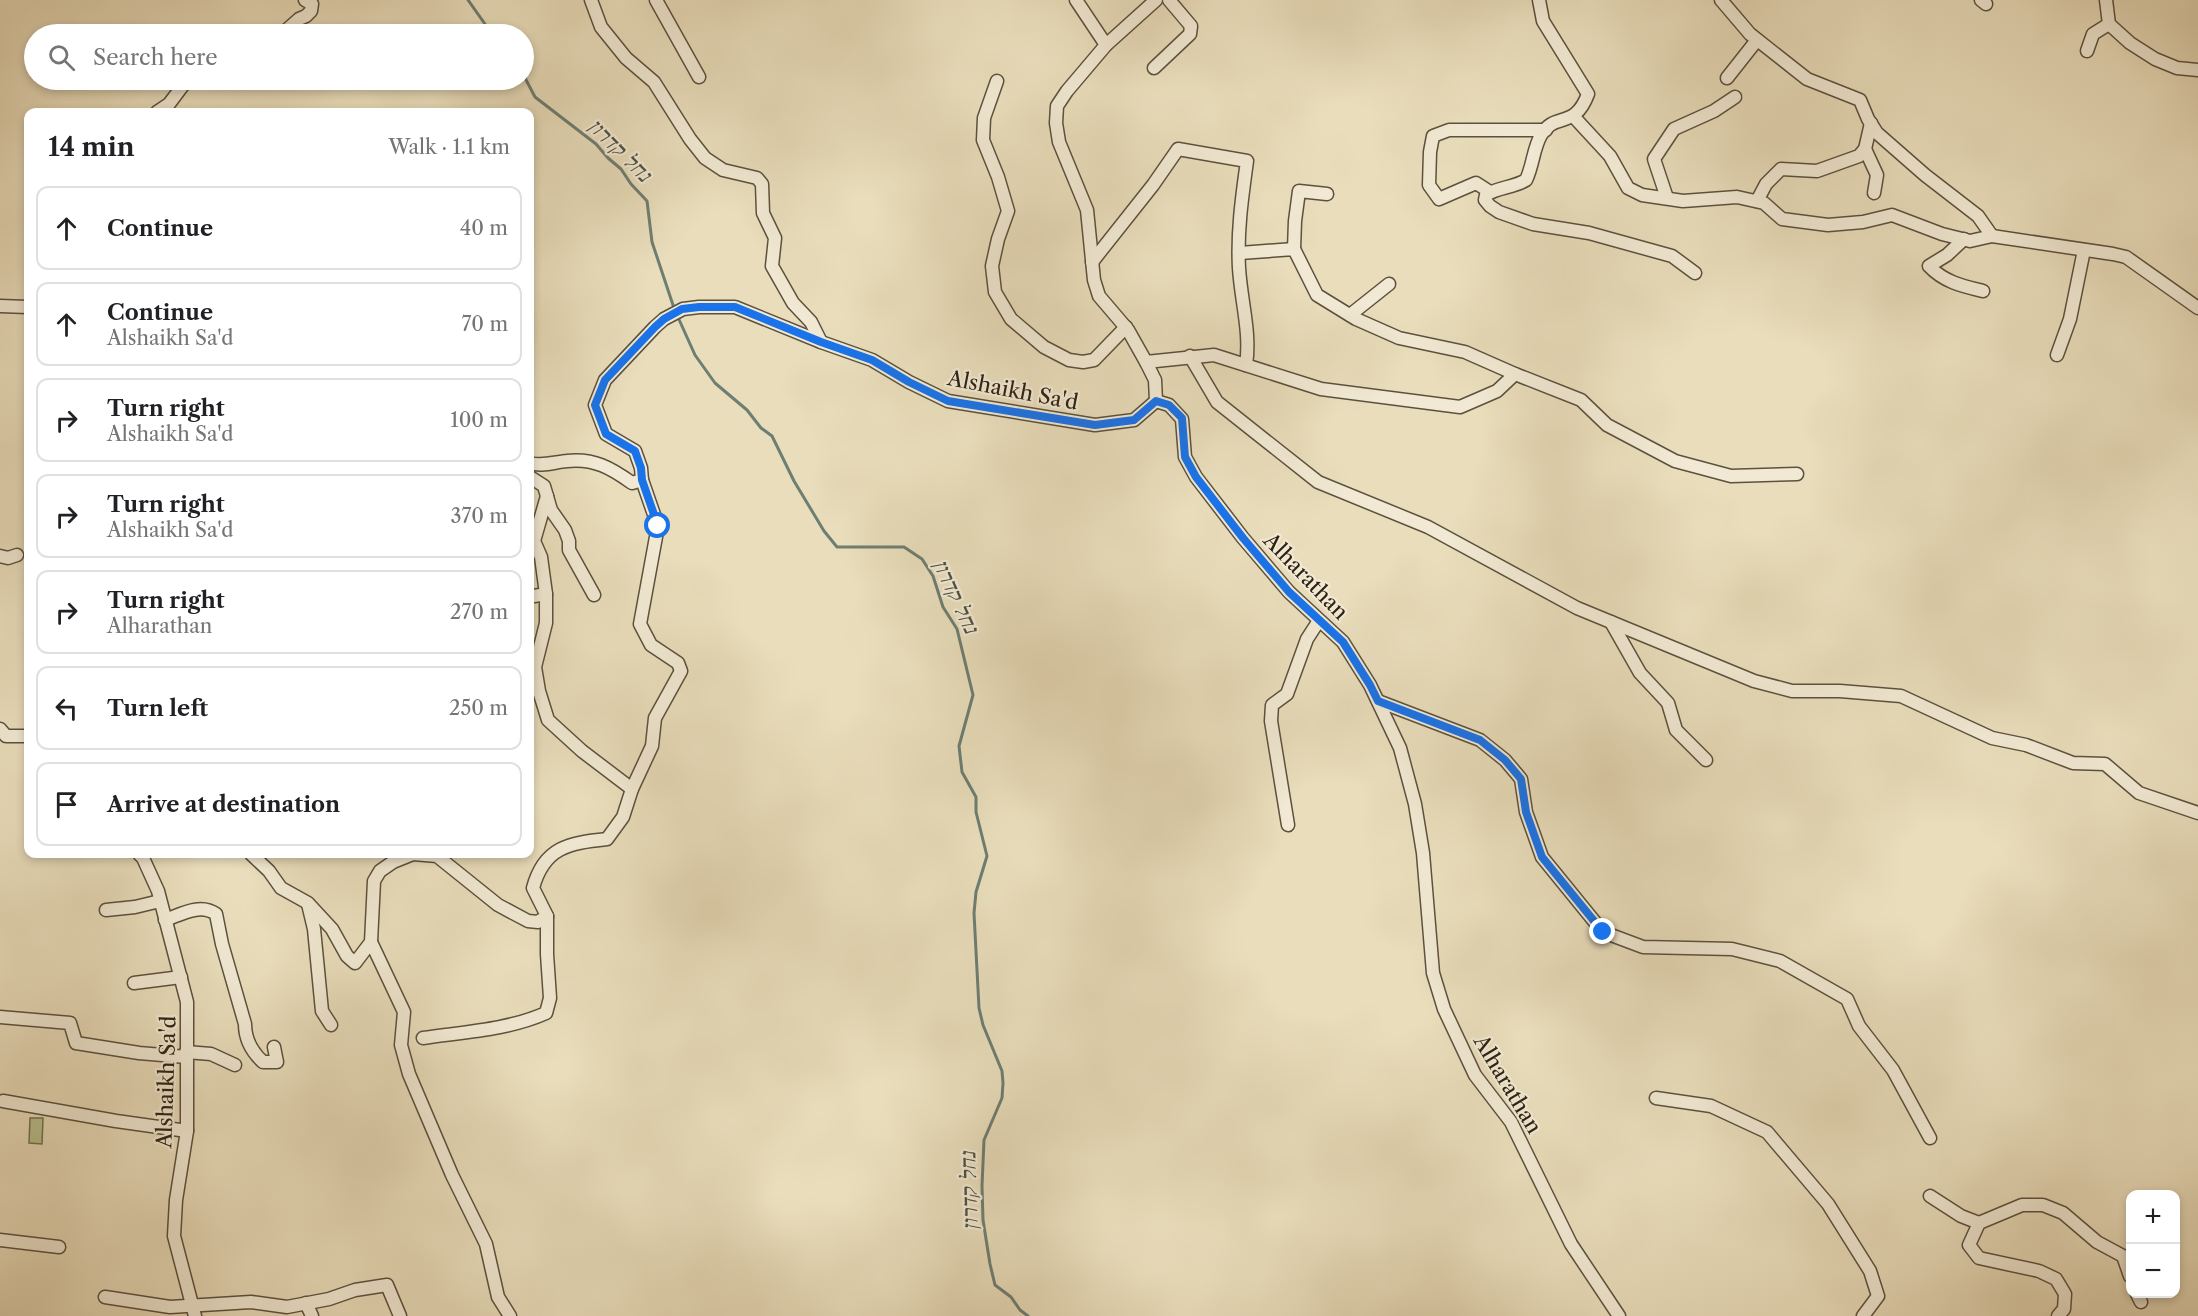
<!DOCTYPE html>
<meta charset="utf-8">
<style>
:root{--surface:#fff;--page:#f2f2f2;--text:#202124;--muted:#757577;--line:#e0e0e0}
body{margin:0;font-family:"Libre Caslon Text","Frank Ruhl Libre",serif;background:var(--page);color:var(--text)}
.controls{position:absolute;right:18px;bottom:18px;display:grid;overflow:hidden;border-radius:12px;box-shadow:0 3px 9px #0003}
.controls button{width:54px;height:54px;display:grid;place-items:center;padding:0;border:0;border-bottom:2px solid var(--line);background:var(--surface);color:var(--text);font:30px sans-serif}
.stop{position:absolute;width:18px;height:18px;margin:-14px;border:4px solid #1a73e8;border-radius:50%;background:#fff}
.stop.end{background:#1a73e8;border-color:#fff;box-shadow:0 2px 6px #0008}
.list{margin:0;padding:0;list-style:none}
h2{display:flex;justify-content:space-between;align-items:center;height:78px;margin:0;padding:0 24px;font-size:26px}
h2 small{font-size:20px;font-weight:400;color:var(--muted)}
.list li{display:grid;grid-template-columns:39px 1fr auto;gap:18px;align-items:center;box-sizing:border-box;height:84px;margin:0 12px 12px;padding:0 12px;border:2px solid var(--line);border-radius:12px}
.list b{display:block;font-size:22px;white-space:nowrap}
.list p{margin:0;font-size:20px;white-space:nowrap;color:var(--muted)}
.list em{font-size:20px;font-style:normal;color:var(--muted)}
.icon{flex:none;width:33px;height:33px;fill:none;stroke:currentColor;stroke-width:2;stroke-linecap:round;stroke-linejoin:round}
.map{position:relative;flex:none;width:2198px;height:1316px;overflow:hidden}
.search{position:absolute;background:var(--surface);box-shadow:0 3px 9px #0003;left:24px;top:24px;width:510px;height:66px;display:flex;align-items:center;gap:15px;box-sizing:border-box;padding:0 21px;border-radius:33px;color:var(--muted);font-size:22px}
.panel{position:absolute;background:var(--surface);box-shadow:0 3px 9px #0003;left:24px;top:108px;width:510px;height:750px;border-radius:12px}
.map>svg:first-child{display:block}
</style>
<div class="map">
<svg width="2198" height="1316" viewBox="0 0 2198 1316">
<rect width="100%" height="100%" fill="#e9ddbb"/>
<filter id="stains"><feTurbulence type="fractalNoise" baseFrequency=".00333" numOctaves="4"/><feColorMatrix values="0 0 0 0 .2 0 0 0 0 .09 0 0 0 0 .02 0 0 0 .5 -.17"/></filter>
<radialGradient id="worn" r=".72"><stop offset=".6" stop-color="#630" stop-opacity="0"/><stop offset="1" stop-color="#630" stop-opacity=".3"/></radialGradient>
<polygon fill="#b9c08e" stroke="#737151" stroke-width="1.5" points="30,1118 43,1118 42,1144 29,1143"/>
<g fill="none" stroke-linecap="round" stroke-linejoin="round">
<g stroke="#6d7e73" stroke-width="3">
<polyline points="468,0 492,34"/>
<polyline points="524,76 535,97 596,144 608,158 621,169 631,184 647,201 652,242 674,308"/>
<polyline points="677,315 695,355 715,383 747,410 761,428 772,436 794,481 824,531 837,547 904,547 922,559 933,576 943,607 957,629 973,695 959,746 962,772 976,797 976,812 987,856 976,892 974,913 979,1008 983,1025 1002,1071 1003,1083 1002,1098 984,1140 982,1186 983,1220 990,1264 995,1285 1011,1297 1020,1310 1028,1316"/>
</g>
<defs>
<g id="minor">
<polyline points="591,0 601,27 626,58 654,82 690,139 705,158 723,170 757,178 762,184 763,213 775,238 772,266 793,303 811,322 821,342"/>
<polyline points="656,0 699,77"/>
<polyline points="1076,0 1106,45"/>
<path d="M1539,0L1543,21L1588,94C1574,131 1555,111 1541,135C1533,149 1533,166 1526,180C1513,188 1498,187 1486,195L1485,200L1490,206L1499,212L1533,224L1589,233L1672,256L1695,273"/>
<polyline points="1721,0 1750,34 1807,79 1860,100 1868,119 1877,133 1925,175 1978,216 1992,236"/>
<polyline points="1981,0 1986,4"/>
<polyline points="2106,0 2109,24 2130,43 2155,59 2177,68 2198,70"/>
<polyline points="282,34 299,19 306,16 311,11 312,4 305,0"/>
<polyline points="2087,51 2093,34 2109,24"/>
<polyline points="1154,68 1190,34 1191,26 1169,0"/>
<polyline points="1727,78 1757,40"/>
<polyline points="997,81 984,118 983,140 998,177 1008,211 998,239 992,266 995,292 1011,319 1044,347 1069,360 1083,362 1094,360 1126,327"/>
<polyline points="157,112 169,104 187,80"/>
<polyline points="1574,117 1610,156 1628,188 1642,195 1683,201 1737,197 1764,203 1782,219 1828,225 1863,222 1892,215 1942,234 1970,241 1992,236 2113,254 2126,257 2198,308"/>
<polyline points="1865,149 1877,175 1874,193"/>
<polyline points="1490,192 1476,183 1439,199 1429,185 1430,152 1433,136 1449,130 1546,130"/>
<polyline points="1667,198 1654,159 1674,129 1714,111 1735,97"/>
<polyline points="1757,201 1766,184 1781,169 1817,171 1859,156 1865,149 1871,123"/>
<path d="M1964,239L1947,255L1929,266C1944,282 1962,286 1983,291"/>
<polyline points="1294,249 1295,221 1299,191 1327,194"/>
<polyline points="1240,253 1294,249 1317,295 1356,319 1399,338 1465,352 1515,374 1581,400 1607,425 1675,461 1731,476 1797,474"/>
<path d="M1092,262L1153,185L1178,149L1247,161C1242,197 1237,232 1239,268C1241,301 1251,333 1246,365"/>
<polyline points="0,306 28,307"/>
<polyline points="1350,315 1389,284"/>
<polyline points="2057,355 2070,319 2084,250"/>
<polyline points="1190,356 1217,402 1318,482 1428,527 1577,608 1754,681 1792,691 1840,691 1901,696 1992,738 2026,745 2073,763 2105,764 2139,793 2198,813"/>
<polyline points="1146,362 1214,355 1321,389 1460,407 1497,391 1515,374"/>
<polyline points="1156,401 1169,405 1182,419 1185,457 1196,477 1243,538 1289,592 1343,642 1370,685 1400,748 1415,804 1423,853 1433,973 1444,1009 1475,1075 1511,1122 1571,1244 1619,1316"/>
<polyline points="1156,401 1155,380 1146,362 1128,330 1099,296 1094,280 1087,210 1059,142 1056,123 1057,106 1067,91 1106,45 1156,0"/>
<path d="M530,463C542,467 554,462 567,461C594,458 611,468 632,483L642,480L641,468L635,451L606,434L595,405L605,380L655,327L664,319L683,309L699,307H735L821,342L872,360L909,382L948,401L1095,425L1134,420L1156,401"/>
<polyline points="530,477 544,486 551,510 565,530 569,541 569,550 594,595"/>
<polyline points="547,496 534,541 541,557 546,594 546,623 535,667 539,691 548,720 582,751 632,789"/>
<polyline points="0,556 8,558 17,555"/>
<polyline points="530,595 534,596 546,594"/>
<polyline points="1611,622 1640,673 1668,703 1676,730 1706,760"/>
<polyline points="1378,701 1480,740 1505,760 1521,779 1526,812 1542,857 1603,932 1643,947 1732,949 1780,961 1847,999 1859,1026 1893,1070 1930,1138"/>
<polyline points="0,729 6,736 28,736"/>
<polyline points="1288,825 1271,721 1272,705 1287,694 1307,639 1318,622"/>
<polyline points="139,854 143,858 158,891 187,1002 187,1131 176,1200 174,1236 195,1316"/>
<path d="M251,854L269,871L281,888L308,903L332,929L347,956L355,963L371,942L374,881L380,871L393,862L413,854L437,856L498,905L528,921L538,922L547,916L533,888C544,847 569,843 607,839L623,817L632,789L652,746L655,718L681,671L678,663L651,645L640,624L658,526L642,480"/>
<polyline points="308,904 314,929 322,1011 331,1025"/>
<polyline points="106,910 135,907 160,901"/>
<path d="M165,920C182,914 200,903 216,914L222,944L245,1024C245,1039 251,1051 263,1062H277L274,1047"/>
<polyline points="371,942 404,1012 401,1045 409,1074 452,1175 486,1244 498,1297 510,1316"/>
<polyline points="134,983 181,977"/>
<polyline points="0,1017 70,1023 76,1043 139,1053 186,1057"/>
<path d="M423,1038C463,1032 508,1030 546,1013L550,998L547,954V916"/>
<polyline points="186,1052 211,1054 235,1065"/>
<polyline points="1656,1098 1711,1106 1767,1132 1828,1204 1870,1271 1878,1296 1863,1316"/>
<polyline points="3,1101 116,1121 187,1131"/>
<polyline points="1930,1196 1961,1216 1979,1223"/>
<polyline points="0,1240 59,1247"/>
<polyline points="2137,1294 2141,1302"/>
<polyline points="105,1297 170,1307 251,1302 287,1307 329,1299 355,1290 387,1285 400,1316"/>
<polyline points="306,1303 312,1316"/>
<polyline points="2058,1316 2064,1309 2065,1294 2056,1279 2039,1271 1979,1258 1969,1245 1979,1223 2022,1205 2043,1205 2063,1213 2097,1242 2123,1256 2130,1276"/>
</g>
</defs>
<use href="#minor" stroke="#5c513e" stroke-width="15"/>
<use href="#minor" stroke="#f1e9d3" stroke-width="12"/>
</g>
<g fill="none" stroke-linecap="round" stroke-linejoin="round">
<polyline stroke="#1a73e8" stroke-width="8" points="658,526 642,480 641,468 635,451 606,434 595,405 605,380 655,327 664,319 682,309 699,307 735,307 821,342 872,360 909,382 948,401 1095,425 1134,420 1156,401 1169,405 1182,418 1185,457 1196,477 1243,538 1289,592 1343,642 1370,685 1378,701 1480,740 1505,760 1521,779 1526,812 1542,857 1603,932"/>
</g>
<g text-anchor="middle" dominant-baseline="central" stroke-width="4.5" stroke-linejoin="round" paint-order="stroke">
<g font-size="21" fill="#2d2214" stroke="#f1e9d3">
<text transform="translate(1013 390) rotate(11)">Alshaikh Sa'd</text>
<text transform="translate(1306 576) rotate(46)">Alharathan</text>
<text transform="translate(166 1082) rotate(-88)">Alshaikh Sa'd</text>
<text transform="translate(1508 1084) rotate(59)">Alharathan</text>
</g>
<g font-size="22" font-style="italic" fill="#4d5044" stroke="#f1e9d3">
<text transform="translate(620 150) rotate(45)">נחל קדרון</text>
<text transform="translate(956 596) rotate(65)">נחל קדרון</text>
<text transform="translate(969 1191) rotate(-92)">נחל קדרון</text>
</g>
</g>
<rect width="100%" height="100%" filter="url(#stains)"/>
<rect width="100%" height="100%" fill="url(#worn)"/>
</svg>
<div class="controls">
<button>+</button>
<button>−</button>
</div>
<div class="stop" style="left:658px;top:526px"></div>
<div class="stop end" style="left:1603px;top:932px"></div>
<div class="search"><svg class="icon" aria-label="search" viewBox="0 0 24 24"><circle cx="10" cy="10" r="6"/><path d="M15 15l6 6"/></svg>Search here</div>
<section class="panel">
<h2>14 min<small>Walk · 1.1 km</small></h2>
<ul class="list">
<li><svg class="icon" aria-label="ahead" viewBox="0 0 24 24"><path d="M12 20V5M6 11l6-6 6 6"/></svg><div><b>Continue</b></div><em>40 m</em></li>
<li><svg class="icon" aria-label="ahead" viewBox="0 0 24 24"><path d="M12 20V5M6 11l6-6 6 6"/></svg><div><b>Continue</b><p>Alshaikh Sa'd</p></div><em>70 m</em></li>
<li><svg class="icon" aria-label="right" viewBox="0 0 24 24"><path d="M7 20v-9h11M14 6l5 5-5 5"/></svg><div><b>Turn right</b><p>Alshaikh Sa'd</p></div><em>100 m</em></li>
<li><svg class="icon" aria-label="right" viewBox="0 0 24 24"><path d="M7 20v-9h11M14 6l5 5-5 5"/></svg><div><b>Turn right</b><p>Alshaikh Sa'd</p></div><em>370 m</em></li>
<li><svg class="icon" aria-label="right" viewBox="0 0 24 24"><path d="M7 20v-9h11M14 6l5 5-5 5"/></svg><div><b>Turn right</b><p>Alharathan</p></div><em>270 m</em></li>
<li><svg class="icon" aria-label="left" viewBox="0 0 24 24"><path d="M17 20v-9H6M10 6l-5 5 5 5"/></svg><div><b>Turn left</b></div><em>250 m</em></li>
<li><svg class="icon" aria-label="arrive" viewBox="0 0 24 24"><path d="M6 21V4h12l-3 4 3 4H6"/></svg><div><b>Arrive at destination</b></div></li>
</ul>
</section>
</div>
